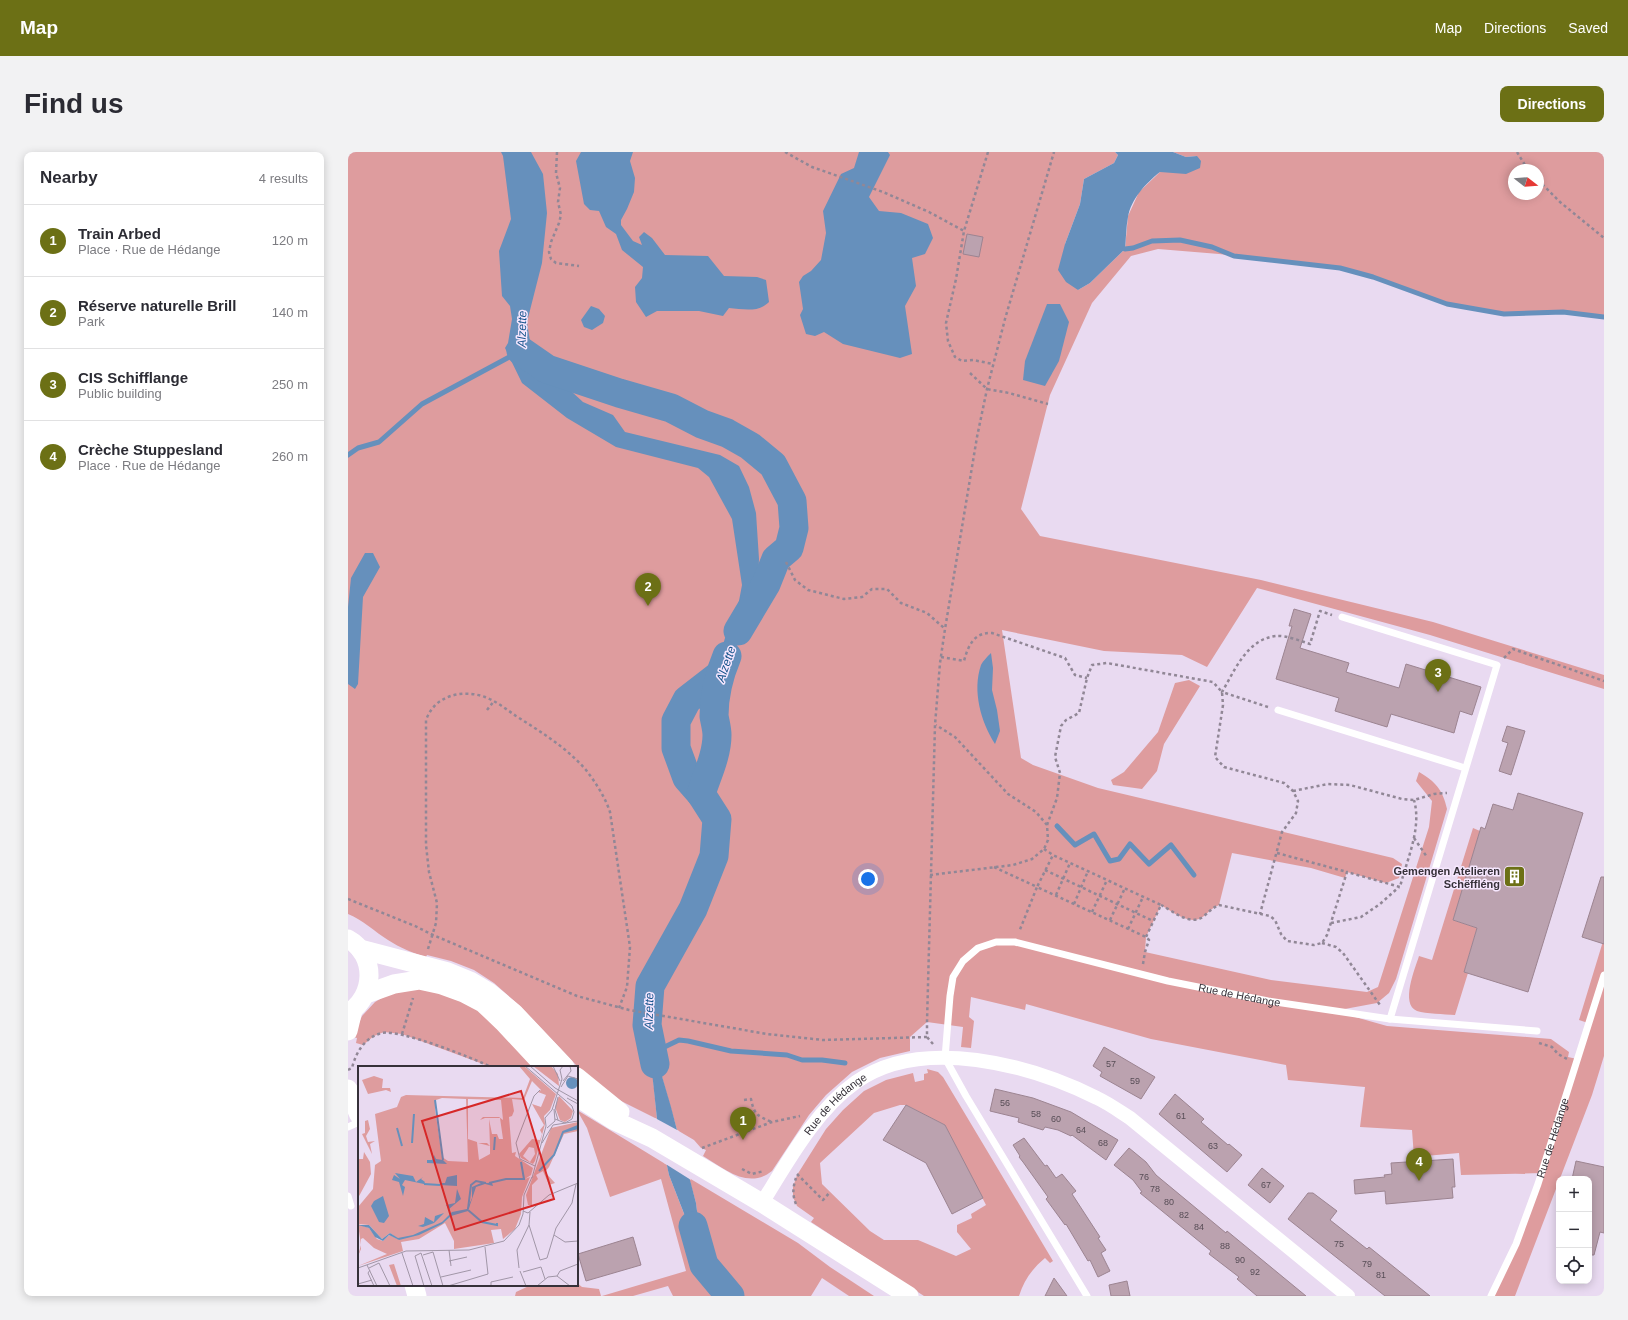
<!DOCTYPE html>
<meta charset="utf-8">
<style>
:root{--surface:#fff;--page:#f2f2f3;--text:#2b2b33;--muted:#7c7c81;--line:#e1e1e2;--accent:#6c7015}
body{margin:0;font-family:Arial,sans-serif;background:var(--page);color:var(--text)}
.controls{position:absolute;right:12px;bottom:12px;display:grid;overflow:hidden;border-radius:8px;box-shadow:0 2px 10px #0003}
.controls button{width:36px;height:36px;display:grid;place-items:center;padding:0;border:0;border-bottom:1px solid var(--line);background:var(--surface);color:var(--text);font:20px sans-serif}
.compass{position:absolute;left:1160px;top:12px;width:36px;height:36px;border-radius:50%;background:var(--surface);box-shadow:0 2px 10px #0003;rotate:107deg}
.you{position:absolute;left:520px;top:727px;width:14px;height:14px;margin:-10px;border:3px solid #fff;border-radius:50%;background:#1a73e8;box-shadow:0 0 0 6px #1a73e833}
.badge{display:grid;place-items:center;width:26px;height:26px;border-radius:50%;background:var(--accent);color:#fff;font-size:13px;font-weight:700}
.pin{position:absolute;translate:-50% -33px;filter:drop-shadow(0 1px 2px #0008)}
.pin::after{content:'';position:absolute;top:21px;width:14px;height:12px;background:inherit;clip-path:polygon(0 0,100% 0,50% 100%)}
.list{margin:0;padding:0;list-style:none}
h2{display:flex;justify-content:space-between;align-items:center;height:52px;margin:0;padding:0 16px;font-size:17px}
h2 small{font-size:13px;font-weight:400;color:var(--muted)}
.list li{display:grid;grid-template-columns:26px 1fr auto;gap:12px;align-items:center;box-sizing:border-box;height:72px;padding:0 16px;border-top:1px solid var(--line)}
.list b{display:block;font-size:15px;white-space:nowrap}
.list p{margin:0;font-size:13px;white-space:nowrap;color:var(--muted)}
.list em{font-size:13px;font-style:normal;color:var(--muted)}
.icon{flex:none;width:22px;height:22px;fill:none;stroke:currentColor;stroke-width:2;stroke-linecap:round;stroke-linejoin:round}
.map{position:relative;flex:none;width:1256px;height:1144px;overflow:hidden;border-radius:8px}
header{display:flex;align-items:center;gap:24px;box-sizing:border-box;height:56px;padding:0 20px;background:var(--accent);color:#fff}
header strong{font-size:19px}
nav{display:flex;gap:22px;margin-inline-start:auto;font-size:14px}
.intro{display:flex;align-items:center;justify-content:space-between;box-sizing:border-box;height:96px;padding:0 24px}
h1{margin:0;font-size:28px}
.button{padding:10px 18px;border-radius:8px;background:var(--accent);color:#fff;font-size:14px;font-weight:700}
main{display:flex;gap:24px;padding:0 24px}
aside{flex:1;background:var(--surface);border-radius:8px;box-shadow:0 2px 10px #0003}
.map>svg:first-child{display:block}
</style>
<header>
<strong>Map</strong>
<nav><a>Map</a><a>Directions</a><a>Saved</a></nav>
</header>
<div class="intro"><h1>Find us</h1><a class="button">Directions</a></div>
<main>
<aside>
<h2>Nearby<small>4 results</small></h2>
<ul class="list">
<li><span class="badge">1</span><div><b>Train Arbed</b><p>Place · Rue de Hédange</p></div><em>120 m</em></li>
<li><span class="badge">2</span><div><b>Réserve naturelle Brill</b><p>Park</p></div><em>140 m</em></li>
<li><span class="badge">3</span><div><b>CIS Schifflange</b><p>Public building</p></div><em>250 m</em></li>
<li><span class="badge">4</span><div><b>Crèche Stuppesland</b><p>Place · Rue de Hédange</p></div><em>260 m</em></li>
</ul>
</aside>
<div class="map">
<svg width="1256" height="1144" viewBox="0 0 1256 1144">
<rect width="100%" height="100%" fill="#e9daf1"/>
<g fill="#de9c9e" fill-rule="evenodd">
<path d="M0,0H767L770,3L766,11L736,27L732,52L717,92L730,138L742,131L777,97L780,64L791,40L812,20H823L849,4L838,5L825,0H1256V165L1215,160L1156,162L1099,152L1025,125L992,116L871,102L810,97L783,104L744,151L702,243L673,357L692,384L913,428L1085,470L1256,523V537L1082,483L909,436L859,515L834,503L756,499L654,478L673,606L685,613L750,636L1045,706L1054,712L1051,726L1038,731L999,720L997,726L963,716L884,701L871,753C864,756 862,759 856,764C843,775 825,760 813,753L798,785L797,800L923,828L1019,840L1030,835L1081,675L1084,649L1068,629L1071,620C1087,629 1095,638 1099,657L1048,827L1041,841L1029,851L986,859L1039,874L1203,887L1221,900L1220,905L1229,907L1240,871L1231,868L1256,786V904L1244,943L1167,1144H1143L1194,1021L1113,1023L1111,1001L1066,1005L1064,978L1012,975L1017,935L940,928L938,913L803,887L678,852L677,858L623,845L621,865L626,869L623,896L613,895L615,875L579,870L562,885V899L532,906L504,920L478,943L461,963L424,1019C400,1038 377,1017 355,1004L358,998L353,996L346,988L329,978L300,876L309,967L267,946L228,913L172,854L146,831L126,818L103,809L79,803L78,805C65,801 52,796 40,788C27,780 15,768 0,762ZM1166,18H1190V42H1166Z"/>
<polygon points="841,528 852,534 816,592 809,619 794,637 765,633 763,628 776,620 810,580 827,531"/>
<path d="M1125,676L1132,679L1105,768L1129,776L1116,820L1120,821L1107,863C1096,862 1078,862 1069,859C1052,852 1067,817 1071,804L1084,808Z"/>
<polygon points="69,833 133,857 192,915 143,915 54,882 36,880 26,884 15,893 8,891 9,886 5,885 14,864 27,850 47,838"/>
<path d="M579,917L590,920L595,925L705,1109L702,1111L697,1106C684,1117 676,1128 671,1144H576L463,1070L466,1066L449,1054L445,1045V1035L449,1023L478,977L495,958L516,939L538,928L565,921L567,930L576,928V922L580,921ZM552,953H558L597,973L638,1053L623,1062L624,1066L609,1073V1080L623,1097L608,1104L570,1088H536L522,1079L474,1032L472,1011L526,961Z"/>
<polygon points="229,958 319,1013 321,1023 355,1111 348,1051 341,1026 450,1091 482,1115 526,1144 501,1144 474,1126 463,1144 325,1144 320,1134 285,1144 254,1144 338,1119 313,1027 262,1045 239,976"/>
<polygon points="229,1131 234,1135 251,1137 253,1144 167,1144 168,1140 183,1133 229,1133"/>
</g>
<g fill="#6690bc">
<polygon points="153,0 183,0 195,22 199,61 194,111 179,170 183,196 199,217 235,250 265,263 277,280 372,303 391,314 401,335 408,361 411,407 410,431 402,460 389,490 388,501 369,542 339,548 367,520 377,486 387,470 394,433 384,367 361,325 350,316 268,295 219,266 174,231 157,196 160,191 164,167 162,154 154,144 151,99 163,67 155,4"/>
<path d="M233,0H285L282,9L287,26L286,40L279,57L273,68V73L285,89L294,93L291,85L296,80L304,86L317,103L360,104L376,124L409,125L418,128L421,150C410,161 395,157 381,156L375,164L351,159H309L298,165L288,150L287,135L294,126L295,115L274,98L268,82L258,75L251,59L242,58L236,52L228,9Z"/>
<polygon points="511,0 540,0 542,3 521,45 531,59 553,61 580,72 585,86 577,102 564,106 568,134 557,154 564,202 552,206 495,192 476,180 467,184 458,182 452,163 455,157 451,130 455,124 463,119 473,108 478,81 475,59 493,22 506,16"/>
<path d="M767,0H825L838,5L849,4L853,9L852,16L838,22L812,20C798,31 783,47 780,65C778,75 778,87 777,97L742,131L730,138L718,130L710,118L717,92L732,52L736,27L766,11L770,3Z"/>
<polygon points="699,152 712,152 721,170 711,209 697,234 675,228 677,209"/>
<polygon points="243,154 251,157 257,164 255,171 244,178 236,175 233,168"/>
<polygon points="17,401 25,401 32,415 15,445 10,532 7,537 0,532 0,455 3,426"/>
<path d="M643,501L645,516L644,538L649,558L652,579L647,592C633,570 624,539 633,513C635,509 640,504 643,501Z"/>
<polygon points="299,873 323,955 348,1051 356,1113 321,1023 309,967"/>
</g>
<polygon fill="#e9daf1" points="307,966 331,979 343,1028 316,1011"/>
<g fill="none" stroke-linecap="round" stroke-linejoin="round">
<g stroke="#6690bc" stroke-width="5">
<polyline points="777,97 785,96 804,89 832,88 864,95 886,104 992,116 1025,125 1099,152 1156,162 1215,160 1256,165"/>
<polyline points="0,303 10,296 31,290 74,252 167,202"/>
<polyline points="709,674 727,693 746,682 762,709 771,707 782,692 801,712 823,693 846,723"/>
<polyline points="304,901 331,888 340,889 383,899 439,903 454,908 474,908 497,911"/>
</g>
<g stroke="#6690bc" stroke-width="29">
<polyline points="173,199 199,217 271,241 323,256 354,272 379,281 402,294 425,313 444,349 446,376 441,396 428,407 418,432 390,479"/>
<polyline points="353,642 339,626 328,596 328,569 339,548 370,524"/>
<path d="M307,912L299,873L302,834L345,757L366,704L369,667L353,642C359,623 369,603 369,583C369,577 367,570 366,564C366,544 371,523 379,504"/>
<polyline points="345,1074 356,1113 382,1144"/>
</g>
</g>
<g fill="#bba2af" stroke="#9c8491">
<polygon points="619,82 635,85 631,105 615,102"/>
<polygon points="946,457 963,462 952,496 1001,511 998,520 1051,536 1058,512 1133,535 1124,563 1112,559 1106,581 1043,562 1039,575 987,559 991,546 928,527 944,474 941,474"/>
<polygon points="1159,574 1177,579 1163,623 1151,619 1160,591 1154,589"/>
<polygon points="1170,641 1235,661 1180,840 1116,820 1129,776 1105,768 1133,675 1137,677 1145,652 1165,658"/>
<polygon points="1253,725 1256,725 1256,792 1234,785"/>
<polygon points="756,895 807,925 793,947 752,924 754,920 745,914"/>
<polygon points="647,937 685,946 723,960 770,988 758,1008 724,983 723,984 710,978 697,975 695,978 670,970 671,966 642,959"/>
<polygon points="827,942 856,967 853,970 880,993 881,992 894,1003 879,1020 811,962"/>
<polygon points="558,953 597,973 635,1046 604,1062 578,1011 535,988"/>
<polygon points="676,986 697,1014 699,1013 708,1026 714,1022 728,1039 724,1042 752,1085 750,1086 758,1098 753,1101 762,1119 750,1125 742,1108 740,1109 718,1072 717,1073 698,1047 700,1045 675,1010 671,1005 672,1004 665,993"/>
<polygon points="781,996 798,1010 808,1023 878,1081 879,1079 958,1144 909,1144 889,1127 891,1125 861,1102 863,1099 792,1041 794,1040 785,1028 766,1013"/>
<polygon points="1105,1007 1107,1035 1104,1035 1105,1046 1038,1052 1037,1039 1007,1042 1006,1028 1037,1025 1036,1023 1044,1022 1043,1011"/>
<polygon points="1228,1009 1256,1015 1256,1081 1252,1080 1246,1103 1241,1103 1241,1027 1224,1027"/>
<polygon points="914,1016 936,1034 922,1051 900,1033"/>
<polygon points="960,1041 965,1041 989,1059 982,1068 1019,1097 1021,1095 1082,1144 1037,1144 940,1067"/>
<polygon points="285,1085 293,1113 238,1129 230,1102"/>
<polygon points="706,1126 719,1144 697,1144"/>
<polygon points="779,1129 782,1144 763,1144 761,1133"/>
</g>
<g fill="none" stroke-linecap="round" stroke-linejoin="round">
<g stroke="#918796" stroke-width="2.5" stroke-dasharray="3 3" stroke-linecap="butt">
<polyline points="209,0 208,21 212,36 210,50 213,63 211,71 203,90 201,100 203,107 208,111 231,114"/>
<polyline points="437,0 464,15 535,40 581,60 616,79"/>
<polyline points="640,0 616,79 608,127 598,171 600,189 607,205 614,209 625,208 645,212"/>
<polyline points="1169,0 1180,18"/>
<polyline points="1190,28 1212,50 1256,86"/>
<polyline points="622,221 639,237 661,241 700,252"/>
<polyline points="438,410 447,428 460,438 496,447 514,445 524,437 539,437 553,451 579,461 596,476"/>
<path d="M593,505L616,509C620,494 626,480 644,481L717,506L727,523L739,526"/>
<polyline points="1156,506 1165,497 1256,529"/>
<path d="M920,555L874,540C887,518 899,487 928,484C937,483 953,489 962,492L972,459L984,463"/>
<polyline points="139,558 146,549"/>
<polyline points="945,639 980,632 1002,633 1054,647 1066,648 1086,642 1099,641"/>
<polyline points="699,673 709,646 712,621 707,605 713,574 718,568 731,561 739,526 744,513 759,511 865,530 874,540 875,553 867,605 876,615 936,631 945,639 950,649 948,661 934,680 912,762"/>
<polyline points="1066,686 1079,705"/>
<polyline points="696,697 705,703"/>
<polyline points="929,701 999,720"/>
<polyline points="646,715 689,735 671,780"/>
<polyline points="697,718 805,769"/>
<polyline points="582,723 665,713 684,707 696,697 700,688 699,673 688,660 660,642 607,585 588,573"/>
<polyline points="708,743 722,711"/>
<polyline points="0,747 67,774 85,783 229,844 281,858 419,882 475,888 579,885"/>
<polyline points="726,752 740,719"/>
<path d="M813,753C825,759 843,775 856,764C862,759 864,756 871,753L922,764L927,768L933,782L939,789L966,793L974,791L979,783L999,720L1052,735C1059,707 1074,676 1066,648"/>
<polyline points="744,760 759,728"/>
<polyline points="762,768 777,736"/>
<polyline points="983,771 1013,765 1032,752 1051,735"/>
<polyline points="780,777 795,745"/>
<polyline points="974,791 988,795 995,801 1032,853"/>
<path d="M80,797L88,771L89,751L81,720L78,693V568C87,543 114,537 137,545C148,549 158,557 168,564C193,580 218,595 238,618C248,631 257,645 262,660L282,795L279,835L271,856"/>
<polyline points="795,812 797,800 801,788 798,785 689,735 705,703 813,753 798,785"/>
<polyline points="54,882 65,846"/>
<polyline points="1191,891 1204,895 1210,902 1219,907"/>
<polyline points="585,892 579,885 579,870 587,573 592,511 597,477 629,285 639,237 657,167 706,0"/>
<path d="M0,918L4,916C8,900 17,885 34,881C52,877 125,906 143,915"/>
<path d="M396,948L403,947C406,962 409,964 424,970"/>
<polyline points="354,996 424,970 452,964"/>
<polyline points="394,1017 404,1022 416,1019"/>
<polyline points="449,1022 475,1048 482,1040"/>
<path d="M448,1052C444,1042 445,1035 448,1026"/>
</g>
<g stroke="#fff" stroke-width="7">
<polyline points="930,558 1117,616"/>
<polyline points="1042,867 1189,879"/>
<polyline points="0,975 11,970"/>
<polyline points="0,1044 3,1054"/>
<path id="s1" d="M739,1144L618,944L597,906L602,844L605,825L615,809L630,796L648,790H667L820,829L920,849L1042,867L1149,513L994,465"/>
<path id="s2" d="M1143,1144L1168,1092L1190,1032L1256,823"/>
</g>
<path stroke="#fff" stroke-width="14" id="s3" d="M414,1051C440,1009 468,958 508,930C574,883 683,913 749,946C760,951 771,959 782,966L1000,1144"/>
<g stroke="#fff" stroke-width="19">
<path d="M0,787C29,803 27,845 0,861"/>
<polyline points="12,797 100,820 122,829 142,841 166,861 217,915"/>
<polyline points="18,842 46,832 71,828 94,833 116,841 135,851 155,870 197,915"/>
<polyline points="0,879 5,858"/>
<polyline points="229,925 272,960"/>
<polyline points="0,937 11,963"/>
<polyline points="229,945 265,968 304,986 414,1051 561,1144"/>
<polyline points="66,1133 69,1144"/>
</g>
</g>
<defs>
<symbol id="building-square" viewBox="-11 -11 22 22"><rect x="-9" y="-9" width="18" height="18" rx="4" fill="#6c7015" stroke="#f6e7fe"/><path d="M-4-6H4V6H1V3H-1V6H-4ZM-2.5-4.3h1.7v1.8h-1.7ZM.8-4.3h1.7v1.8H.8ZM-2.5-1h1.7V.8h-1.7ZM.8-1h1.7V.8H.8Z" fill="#fff"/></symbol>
</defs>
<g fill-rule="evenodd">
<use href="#building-square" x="1154" y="712" width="25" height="25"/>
</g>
<g text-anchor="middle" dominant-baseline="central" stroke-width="3" stroke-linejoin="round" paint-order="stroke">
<g font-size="9" fill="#574d56">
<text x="763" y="912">57</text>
<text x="787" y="929">59</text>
<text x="657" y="951">56</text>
<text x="688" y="962">58</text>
<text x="833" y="964">61</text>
<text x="708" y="967">60</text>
<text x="733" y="978">64</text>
<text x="755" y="991">68</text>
<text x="865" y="994">63</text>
<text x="796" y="1025">76</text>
<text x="918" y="1033">67</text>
<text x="807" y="1037">78</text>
<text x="821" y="1050">80</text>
<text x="836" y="1063">82</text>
<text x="851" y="1075">84</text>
<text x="991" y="1092">75</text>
<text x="877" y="1094">88</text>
<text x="892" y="1108">90</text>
<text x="1019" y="1112">79</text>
<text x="907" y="1120">92</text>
<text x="1033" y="1123">81</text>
</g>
<g font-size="11" font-weight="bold" fill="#363139" stroke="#f6e7fe" text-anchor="end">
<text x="1152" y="719">Gemengen Atelieren<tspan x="1152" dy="13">Schëffléng</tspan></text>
</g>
<g font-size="11" fill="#363139" stroke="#f6e7fe">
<text stroke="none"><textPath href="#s1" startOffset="666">Rue de Hédange</textPath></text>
<text stroke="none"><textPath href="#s3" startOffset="124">Rue de Hédange</textPath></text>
<text stroke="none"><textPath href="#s2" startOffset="170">Rue de Hédange</textPath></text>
</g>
<g font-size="12" font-style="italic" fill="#14538b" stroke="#f6e7fe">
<text transform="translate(174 177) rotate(-89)">Alzette</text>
<text transform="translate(378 512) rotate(-71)">Alzette</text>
<text transform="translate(301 859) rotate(-89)">Alzette</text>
</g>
</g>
<g transform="translate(10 914)">
<rect width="220" height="220" fill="#e9daf1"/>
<path d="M161,0H166L198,28L192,44L186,50L187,58L177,95L175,98L163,92L161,88L174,73L182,74L184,68L182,64L186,59L174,38L183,41L188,29L180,26L183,24L174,15L166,34L154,33L156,45L154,50L151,51L154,87L158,86L157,90L175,102L173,109L167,113L172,111L164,131L163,148L157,163L145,173L143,163L133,164L136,177L96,183V175L87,157L61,173L43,176L45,185L0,200L29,188L16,182L5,172L3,173V183L0,190L3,179L0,158L11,162L19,173L25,175L31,169L42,174L32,167L24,173L11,159L0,158V141L15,123L17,99L23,95L17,48L39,41L43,31L48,29L165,32L172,13ZM84,32L108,33L110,96L90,95L84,91L77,43L78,34ZM110,33L143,34L145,54L141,51H125L122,54L127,52H142L145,73H141L139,68H134L131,53L132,80L129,77H120L132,80V88L121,94L119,76L110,73ZM171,81L176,82L177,88L172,96L165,90ZM175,0H193L200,8L201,20ZM16,10L25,13L24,22H32L33,26L28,24L10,28L4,14ZM201,30L215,45L213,52L207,56L202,54L197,41ZM10,54L12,63L8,70L10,76L17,75L12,78L14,88L4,68L7,67V55ZM220,56V65L206,68L191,101L187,106L197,117L191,119L185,105L178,109L180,113L174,119V139H170L168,129L193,62ZM6,86L12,96L13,108L0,132V93H5ZM36,198L43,220H39L31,199Z" fill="#de9c9e" fill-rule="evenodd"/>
<path d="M208 17a6 6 0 1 1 12 0a6 6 0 1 1-12 0ZM76,89L78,93L85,94L89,98L69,97V94H74ZM37,107L55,110L58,116L65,111L63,113L67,116L66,118L47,114L44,119L47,121L45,130L41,116L34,114L36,109L42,113ZM99,109V120L82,119L83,117H87L89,111ZM123,117H134L135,120L127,118L118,121L110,145L93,150L84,158L61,169L41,174L31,169L25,175L17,171L11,162L0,159H11L24,173L32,167L40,172L55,169L84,156L94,146L109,143L114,132V121ZM99,123L103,133L91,143L88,139L97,137ZM25,130L31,150L26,157L21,156L13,140L16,135ZM86,147L76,157L65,161L60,160L66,158L67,151L76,156L77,150Z" fill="#6690bc"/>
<path fill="none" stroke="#6690bc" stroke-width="2" d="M77,34L85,94M39,62L44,80M205,66L220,60M54,77L56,48M136,84L137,71M163,96L166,113M181,105L196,89L205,66L220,62M131,117L148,113H167M66,118L82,119M110,143L113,119L118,115L128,117M110,144L124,156L139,159V157"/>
<path fill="none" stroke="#a196a7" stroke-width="1" d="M167,0L214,40L216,46L214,53L207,57L197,53M172,0L197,22L220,35M195,0L202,15M205,15L213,5L212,0M203,21L210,10L220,13M200,31L197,44L200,54M209,32L220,38M189,62L197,55L196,43M184,77L195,59L220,55M177,100L162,93L158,77L176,30L182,24M174,112L188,60L187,52L194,44L204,13L202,4L205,0M165,145L170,147L191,129L220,117M171,159L182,194L189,192L198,162L214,137L218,118M0,167V187M196,169L207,176L220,175M91,184L93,200M44,187L55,220M65,189L75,186L85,220M91,195L109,191M9,199L19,220M0,202L48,185L111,184L146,175L161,159L165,148L166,129L174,111M11,202L21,197L32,220M161,202L159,184L171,159L172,146M12,204L10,207L16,220M162,205L168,220M165,206L183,201L187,213M199,210L202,205L220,198M199,210L212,220M83,211L113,204M0,218L14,214M66,220L57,190L63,187L74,220M90,220L130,208L127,181M133,220V216L155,211M179,220L190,211L199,210"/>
<path fill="#d62828" fill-opacity="0.15" stroke="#d62828" stroke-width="2" d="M163,25L196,133L97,164L64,55Z"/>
<rect width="220" height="220" fill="none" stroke="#363139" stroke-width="2"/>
</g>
</svg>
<div class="controls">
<button>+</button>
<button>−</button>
<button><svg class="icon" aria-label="locate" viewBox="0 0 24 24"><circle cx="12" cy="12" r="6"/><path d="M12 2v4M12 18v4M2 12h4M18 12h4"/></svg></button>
</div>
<svg class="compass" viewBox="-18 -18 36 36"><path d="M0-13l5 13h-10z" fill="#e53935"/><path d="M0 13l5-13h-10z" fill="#7c7c81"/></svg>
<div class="you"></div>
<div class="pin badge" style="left:395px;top:988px">1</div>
<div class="pin badge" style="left:300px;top:454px">2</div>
<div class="pin badge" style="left:1090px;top:540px">3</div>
<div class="pin badge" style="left:1071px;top:1029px">4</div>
</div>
</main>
